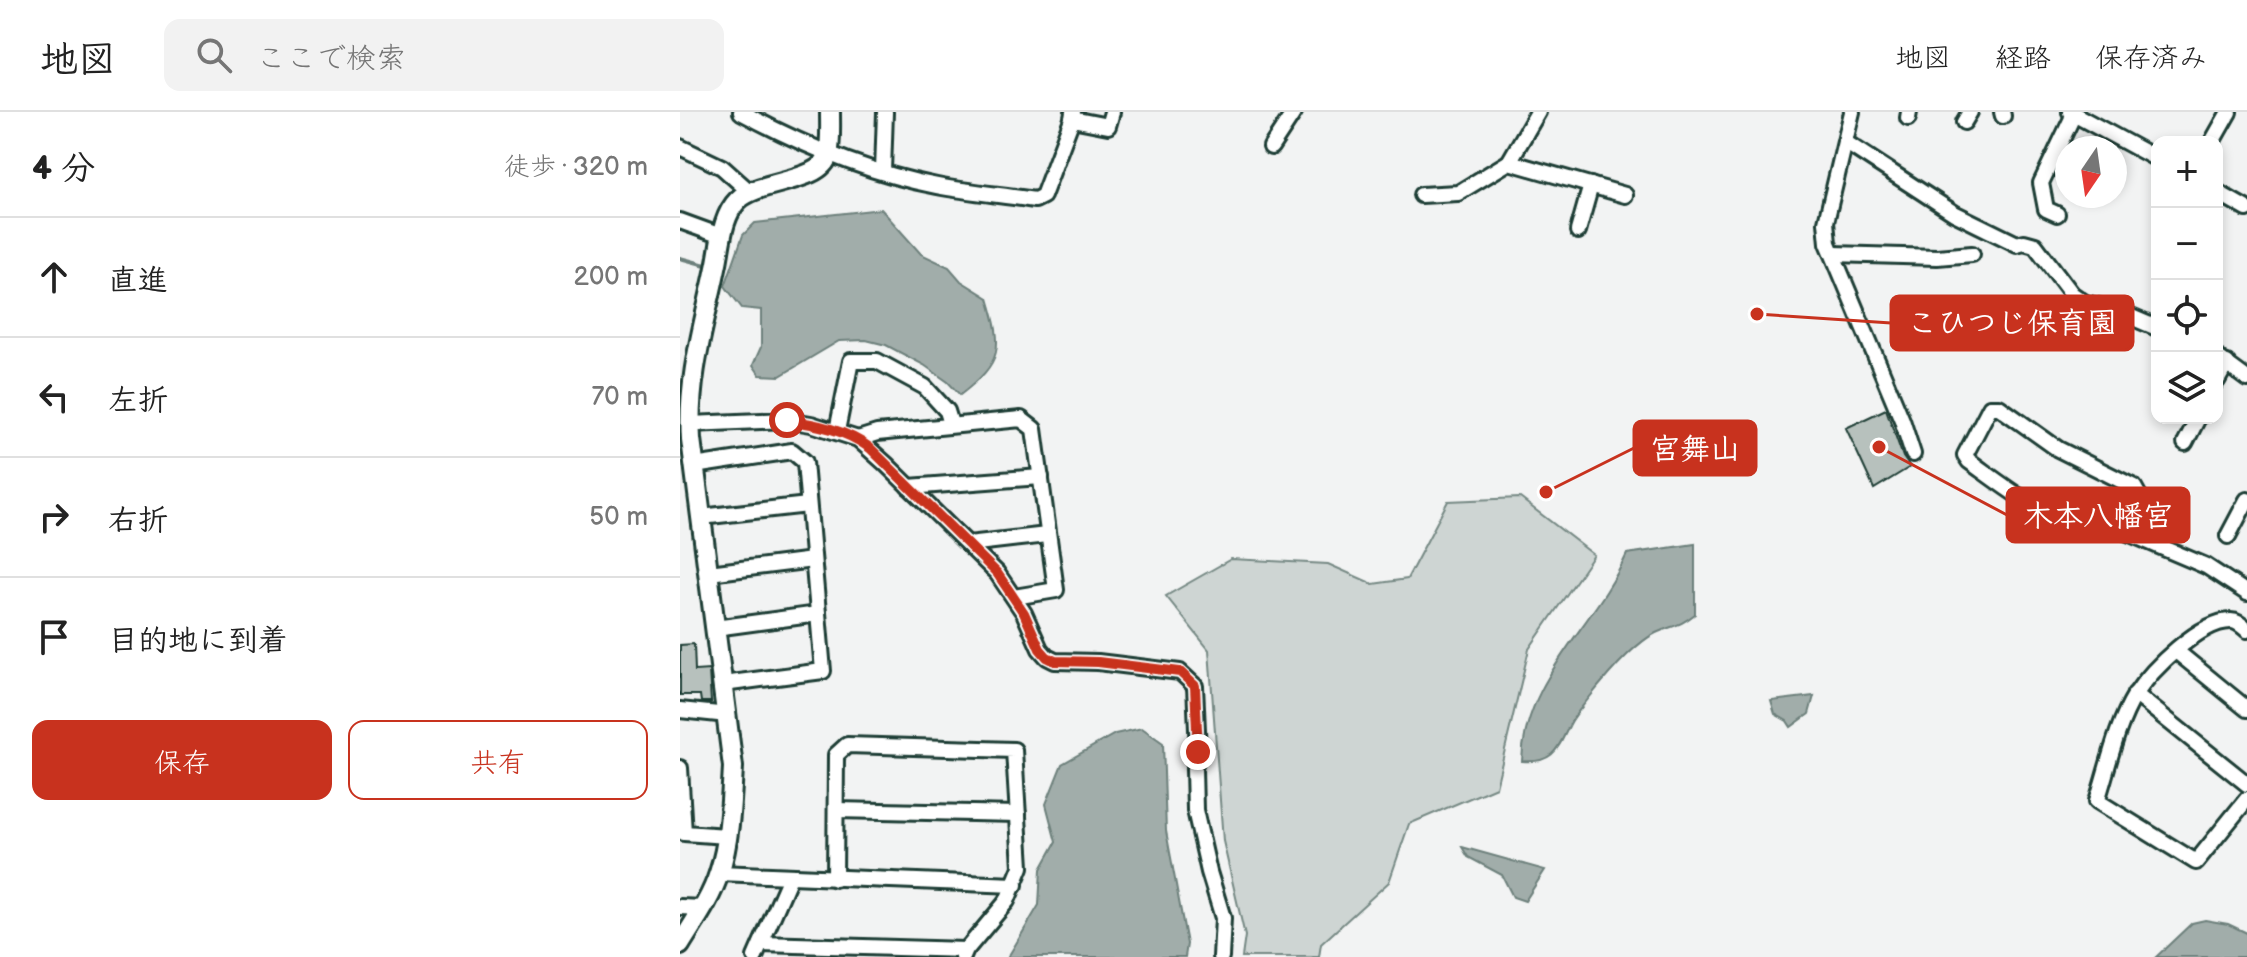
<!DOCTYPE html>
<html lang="ja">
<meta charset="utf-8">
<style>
:root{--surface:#fff;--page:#f2f2f2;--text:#222;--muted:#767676;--line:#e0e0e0;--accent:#c8321e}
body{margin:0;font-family:"Balsamiq Sans","Klee One",sans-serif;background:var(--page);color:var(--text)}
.controls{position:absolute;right:24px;top:24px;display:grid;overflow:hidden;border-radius:16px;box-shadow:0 4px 12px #0003}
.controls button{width:72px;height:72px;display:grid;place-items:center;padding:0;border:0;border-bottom:2px solid var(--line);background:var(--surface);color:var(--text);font:40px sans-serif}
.compass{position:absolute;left:1375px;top:24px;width:72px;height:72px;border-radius:50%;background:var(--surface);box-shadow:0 4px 12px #0003;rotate:193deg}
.stop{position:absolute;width:24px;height:24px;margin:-18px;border:6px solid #c8321e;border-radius:50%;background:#fff}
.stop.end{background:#c8321e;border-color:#fff;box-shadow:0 2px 8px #0008}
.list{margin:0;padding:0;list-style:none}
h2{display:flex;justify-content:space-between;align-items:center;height:104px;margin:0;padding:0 32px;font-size:34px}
h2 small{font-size:26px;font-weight:400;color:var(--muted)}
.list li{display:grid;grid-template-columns:52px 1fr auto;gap:24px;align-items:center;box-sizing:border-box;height:120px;padding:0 32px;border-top:2px solid var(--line)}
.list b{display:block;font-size:30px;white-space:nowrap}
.list em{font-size:26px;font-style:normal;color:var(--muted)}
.actions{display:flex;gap:16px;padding:24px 32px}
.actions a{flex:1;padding:18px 0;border:2px solid var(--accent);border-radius:16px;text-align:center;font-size:28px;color:var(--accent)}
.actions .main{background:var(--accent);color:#fff}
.icon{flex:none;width:44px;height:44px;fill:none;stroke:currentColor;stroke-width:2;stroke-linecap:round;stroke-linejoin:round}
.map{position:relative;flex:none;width:1567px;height:845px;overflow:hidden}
header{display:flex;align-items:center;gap:48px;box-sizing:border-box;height:112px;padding:0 40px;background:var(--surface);border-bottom:2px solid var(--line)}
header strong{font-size:38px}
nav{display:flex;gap:44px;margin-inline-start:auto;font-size:28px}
.search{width:560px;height:72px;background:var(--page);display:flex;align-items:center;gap:20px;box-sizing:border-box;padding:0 28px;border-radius:16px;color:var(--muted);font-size:30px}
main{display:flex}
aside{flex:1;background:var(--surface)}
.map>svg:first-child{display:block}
</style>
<header>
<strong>地図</strong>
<div class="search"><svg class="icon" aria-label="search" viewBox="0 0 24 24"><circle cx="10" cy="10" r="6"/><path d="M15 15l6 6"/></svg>ここで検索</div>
<nav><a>地図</a><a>経路</a><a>保存済み</a></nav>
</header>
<main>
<aside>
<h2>4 分<small>徒歩 · 320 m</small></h2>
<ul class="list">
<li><svg class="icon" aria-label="ahead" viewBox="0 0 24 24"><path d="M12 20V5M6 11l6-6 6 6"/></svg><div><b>直進</b></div><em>200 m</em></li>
<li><svg class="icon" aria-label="left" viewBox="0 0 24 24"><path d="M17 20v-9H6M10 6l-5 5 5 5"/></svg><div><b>左折</b></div><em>70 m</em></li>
<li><svg class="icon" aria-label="right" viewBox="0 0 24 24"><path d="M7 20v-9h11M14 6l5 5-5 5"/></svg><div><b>右折</b></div><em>50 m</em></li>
<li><svg class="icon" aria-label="arrive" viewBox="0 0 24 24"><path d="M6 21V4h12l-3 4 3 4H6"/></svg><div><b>目的地に到着</b></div></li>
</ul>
<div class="actions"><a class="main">保存</a><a>共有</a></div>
</aside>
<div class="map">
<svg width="1567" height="845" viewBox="0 0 1567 845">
<rect width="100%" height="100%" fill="#f2f3f3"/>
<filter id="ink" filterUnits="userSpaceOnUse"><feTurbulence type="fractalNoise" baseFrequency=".0125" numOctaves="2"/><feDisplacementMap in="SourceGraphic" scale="16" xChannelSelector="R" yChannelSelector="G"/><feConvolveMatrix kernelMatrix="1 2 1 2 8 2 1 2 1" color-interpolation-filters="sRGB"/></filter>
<g filter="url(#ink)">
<polygon fill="#ced5d3" stroke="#768984" stroke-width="2" points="840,386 914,443 849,537 816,675 729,712 709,770 641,832 639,845 562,845 565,824 543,729 529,538 486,484 551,447 648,452 693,472 727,467 768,389"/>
<g fill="#a1adaa" stroke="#6d807b" stroke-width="2">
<path d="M201,97L241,142L269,155L281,169L308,186C323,236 323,250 280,283L268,270L244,253L206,233L186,228L159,229L100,264L80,263L73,253L81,235V198L62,196L45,174L63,123L75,111Z"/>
<path d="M1015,432V502C999,515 993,513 976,521C953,532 925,566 909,586C903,594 895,602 890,612C878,636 874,652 842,649C844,567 915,513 947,442Z"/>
<polygon points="1134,584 1129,602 1111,615 1107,609 1095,602 1091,589"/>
<polygon points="462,616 483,631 486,719 507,832 505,845 328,845 359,793 361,757 376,730 366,692 382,652 435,622"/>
<polygon points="782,735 865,758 845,789 833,785 822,763 788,745"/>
<polygon points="1525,808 1548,812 1567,821 1567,845 1476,845 1512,811"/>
</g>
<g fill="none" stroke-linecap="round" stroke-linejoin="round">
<polyline stroke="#6d807b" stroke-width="4" points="0,146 33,155"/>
</g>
<g fill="#b7c1bd" stroke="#1f3d34" stroke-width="2">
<polygon points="1206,297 1223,345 1230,355 1194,377 1166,316"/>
<polygon points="14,532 15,559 29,558 31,590 21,590 20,583 0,583 0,533"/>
</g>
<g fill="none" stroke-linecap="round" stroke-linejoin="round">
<defs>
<g id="minor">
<path d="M61,0C122,33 188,61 257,74C289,80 322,83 355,88L363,84L392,7"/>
<polyline points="393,0 392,7 428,14 432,0"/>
<polyline points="1172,0 1146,110 1148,131 1222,308 1233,342"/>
<polyline points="1322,0 1323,4"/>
<polyline points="1390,0 1477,47"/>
<polyline points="1228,6 1229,0"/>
<polyline points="1284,10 1290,0"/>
<polyline points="1165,30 1274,101 1337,132 1344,130 1355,133 1392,182 1405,191 1437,199 1477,216"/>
<polyline points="1532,30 1549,0"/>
<polyline points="0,35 42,55 70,80"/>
<polyline points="591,35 614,0"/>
<polyline points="829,50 858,0"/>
<polyline points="203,59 205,0"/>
<polyline points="1537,80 1567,97"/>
<polyline points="741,83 778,81 829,50 945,83"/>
<polyline points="1377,102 1366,97 1361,71 1394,2"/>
<polyline points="0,109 41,124"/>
<polyline points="898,119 911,73"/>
<polyline points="1153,142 1257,145 1292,142"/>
<polyline points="1537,245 1567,267"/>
<polyline points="1537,269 1547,251"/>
<polyline points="10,312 107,308 131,312 178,327 206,352 317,461 344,501 360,537 367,545 375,549 418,550 500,560 515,574 518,640 514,657 515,698 529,760 543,806 541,845"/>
<polyline points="157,319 171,249 197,249 245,275 267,299 271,312"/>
<polyline points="178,327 197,321 341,307 354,317 376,478 334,485"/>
<polyline points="1505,331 1518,306"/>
<polyline points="14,354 112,339 125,350 143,559 43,572"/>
<polyline points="229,375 361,365"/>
<polyline points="21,405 128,393"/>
<path d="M1441,418C1428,416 1416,416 1403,413C1360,404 1324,374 1289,349L1285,343L1310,295H1319L1378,337L1454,375L1459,384L1441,418L1526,454L1567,481"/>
<polyline points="1548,424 1567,388"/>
<polyline points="288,432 367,423"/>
<polyline points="29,461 133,448"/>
<polyline points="35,516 138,502"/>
<path d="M1567,518C1562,514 1558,509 1551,509C1520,509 1471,558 1455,583C1436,614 1428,655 1417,689L1516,750L1567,687"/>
<polyline points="1496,539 1567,597"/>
<polyline points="1455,582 1567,672"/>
<polyline points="0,598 48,603"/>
<polyline points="0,656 4,721 47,724"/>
<polyline points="156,698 338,702"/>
<polyline points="39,761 335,773"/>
<polyline points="155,767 156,643 167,633 334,638 341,755 327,789 286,838 283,845"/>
<polyline points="0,795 23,796"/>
<polyline points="81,832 286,838"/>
<polyline points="75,845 110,765"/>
</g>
<path id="tertiary" d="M0,833C14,810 31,787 39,761C50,728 51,690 53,655L11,327C7,266 25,210 37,151C41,131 42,104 58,88C78,68 141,71 148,43C151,30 150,14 150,0"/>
</defs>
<use href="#minor" stroke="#1f3d34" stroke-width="20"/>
<use href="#tertiary" stroke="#1f3d34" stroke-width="24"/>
<use href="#minor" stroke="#fff" stroke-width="14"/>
<use href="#tertiary" stroke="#fff" stroke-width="18"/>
</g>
</g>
<g fill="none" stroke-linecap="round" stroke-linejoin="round" filter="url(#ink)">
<path stroke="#c8321e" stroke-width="10" d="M107,308C136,312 166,318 190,336L317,461L344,501L360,537L367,545L375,549L418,550L500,560L515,574L518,640"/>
</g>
<path fill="none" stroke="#c8321e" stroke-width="3" d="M1077 202L1211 211M866 380L954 336M1199 335L1327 403"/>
<g fill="#c8321e" stroke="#fff" stroke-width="3">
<circle cx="1077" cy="202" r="8"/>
<circle cx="866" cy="380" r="8"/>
<circle cx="1199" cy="335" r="8"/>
</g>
<g fill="#c8321e" stroke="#c8321e" stroke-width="3">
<rect x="1211" y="184" width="242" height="54" rx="8"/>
<rect x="954" y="309" width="122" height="54" rx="8"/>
<rect x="1327" y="376" width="182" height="54" rx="8"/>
</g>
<g font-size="30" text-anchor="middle" font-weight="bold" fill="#fff">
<text x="1332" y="221">こひつじ保育園</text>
<text x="1015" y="347">宮舞山</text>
<text x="1418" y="414">木本八幡宮</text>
</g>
</svg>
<div class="controls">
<button>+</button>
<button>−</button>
<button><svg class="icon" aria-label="locate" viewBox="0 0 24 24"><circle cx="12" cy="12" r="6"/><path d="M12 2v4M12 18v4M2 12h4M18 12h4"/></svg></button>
<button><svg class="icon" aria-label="layers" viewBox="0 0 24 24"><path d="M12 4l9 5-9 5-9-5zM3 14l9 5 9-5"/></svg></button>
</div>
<svg class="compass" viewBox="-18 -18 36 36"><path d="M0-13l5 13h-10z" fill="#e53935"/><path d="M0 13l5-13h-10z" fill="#767676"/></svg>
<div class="stop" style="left:107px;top:308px"></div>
<div class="stop end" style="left:518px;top:640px"></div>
</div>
</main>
